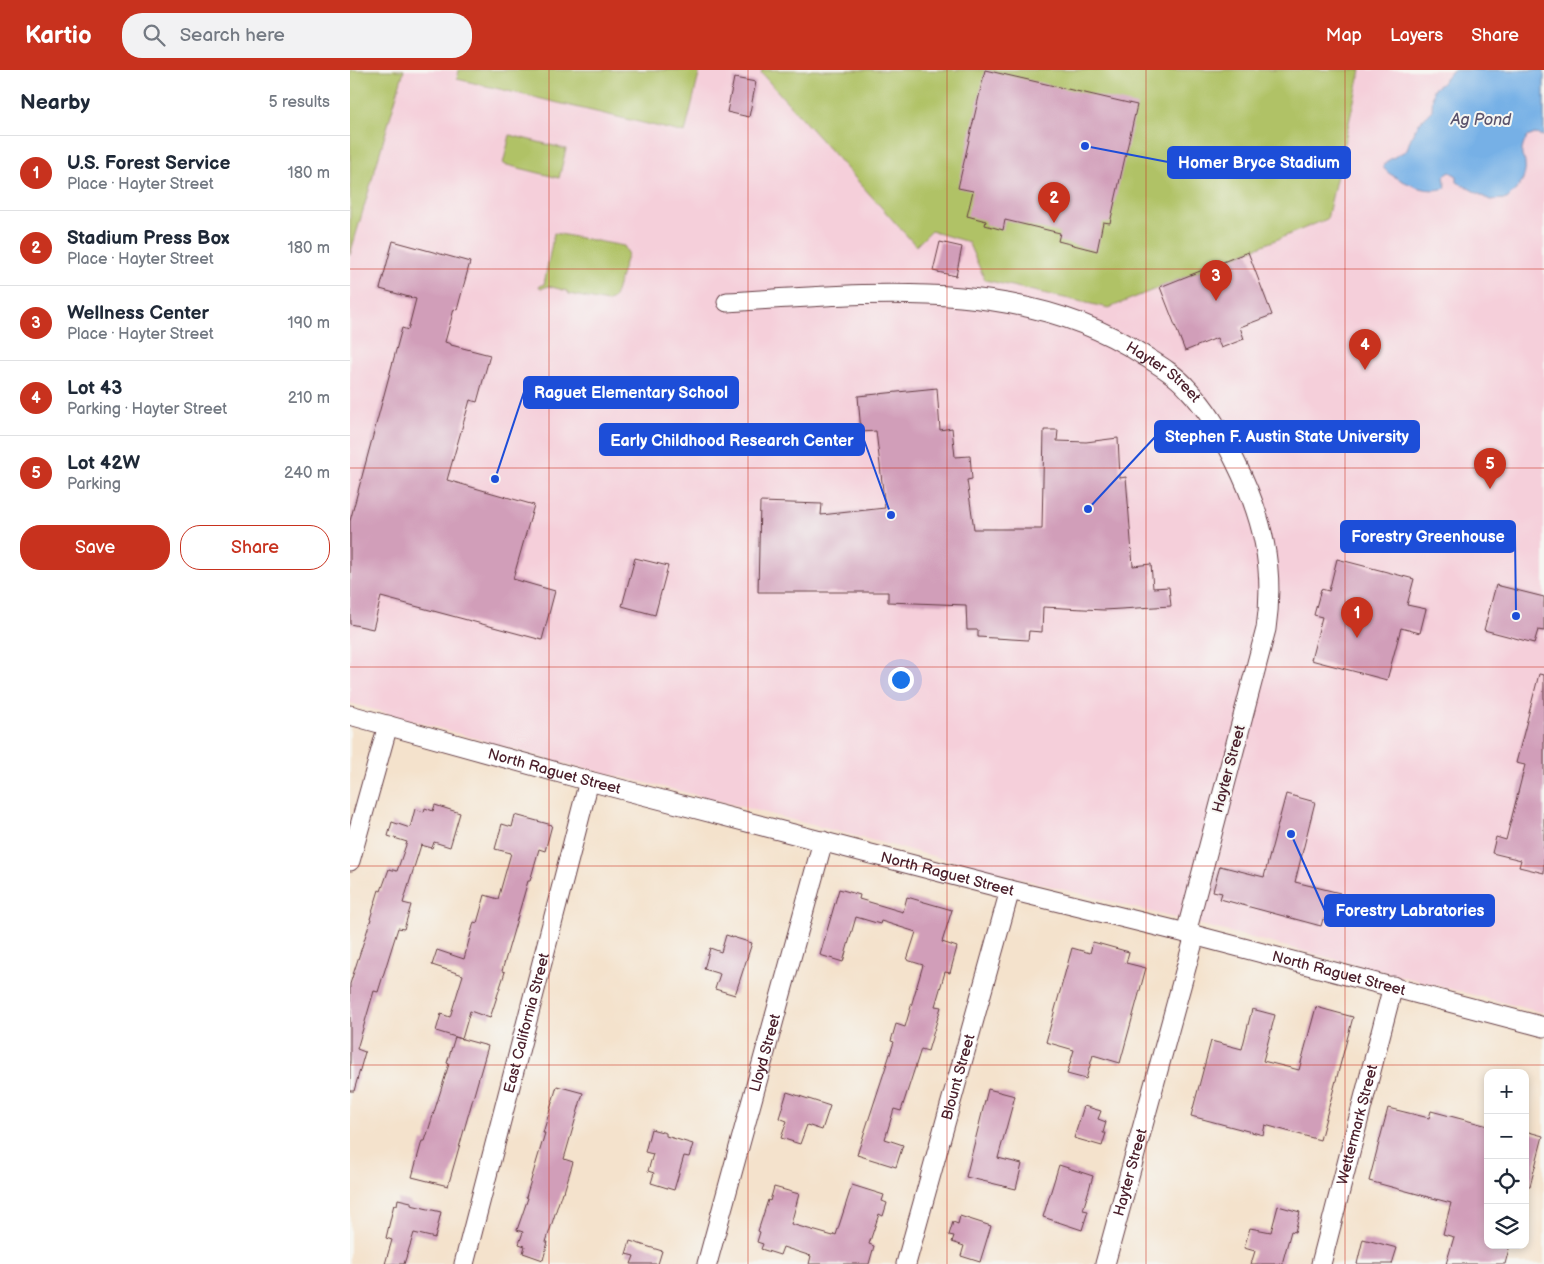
<!DOCTYPE html>
<meta charset="utf-8">
<style>
:root{--surface:#fff;--page:#f2f2f3;--text:#1f2937;--muted:#747a83;--line:#e0e1e3;--accent:#c8321e}
body{margin:0;font-family:"Balsamiq Sans",sans-serif;background:var(--page);color:var(--text)}
.controls{position:absolute;right:15px;bottom:15px;display:grid;overflow:hidden;border-radius:10px;box-shadow:0 2px 8px #0003}
.controls button{width:45px;height:45px;display:grid;place-items:center;padding:0;border:0;border-bottom:1px solid var(--line);background:var(--surface);color:var(--text);font:25px sans-serif}
.you{position:absolute;left:550px;top:609px;width:18px;height:18px;margin:-12px;border:4px solid #fff;border-radius:50%;background:#1a73e8;box-shadow:0 0 0 8px #1a73e833}
.badge{display:grid;place-items:center;width:32px;height:32px;border-radius:50%;background:var(--accent);color:#fff;font-size:16px;font-weight:700}
.pin{position:absolute;translate:-50% -41px;filter:drop-shadow(0 1px 2px #0008)}
.pin::after{content:'';position:absolute;top:26px;width:18px;height:15px;background:inherit;clip-path:polygon(0 0,100% 0,50% 100%)}
.list{margin:0;padding:0;list-style:none}
h2{display:flex;justify-content:space-between;align-items:center;height:65px;margin:0;padding:0 20px;font-size:21px}
h2 small{font-size:16px;font-weight:400;color:var(--muted)}
.list li{display:grid;grid-template-columns:32px 1fr auto;gap:15px;align-items:center;box-sizing:border-box;height:75px;padding:0 20px;border-top:1px solid var(--line)}
.list b{display:block;font-size:19px;white-space:nowrap}
.list p{margin:0;font-size:16px;white-space:nowrap;color:var(--muted)}
.list em{font-size:16px;font-style:normal;color:var(--muted)}
.actions{display:flex;gap:10px;padding:15px 20px}
.actions a{flex:1;padding:11px 0;border:1px solid var(--accent);border-radius:20px;text-align:center;font-size:18px;color:var(--accent)}
.actions .main{background:var(--accent);color:#fff}
.icon{flex:none;width:28px;height:28px;fill:none;stroke:currentColor;stroke-width:2;stroke-linecap:round;stroke-linejoin:round}
.map{position:relative;flex:none;width:1194px;height:1194px;overflow:hidden}
header{display:flex;align-items:center;gap:30px;box-sizing:border-box;height:70px;padding:0 25px;background:var(--accent);color:#fff}
header strong{font-size:24px}
nav{display:flex;gap:28px;margin-inline-start:auto;font-size:18px}
.search{width:350px;height:45px;background:var(--page);display:flex;align-items:center;gap:12px;box-sizing:border-box;padding:0 18px;border-radius:20px;color:var(--muted);font-size:19px}
main{display:flex}
aside{flex:1;background:var(--surface)}
.map>svg:first-child{display:block}
</style>
<header>
<strong>Kartio</strong>
<div class="search"><svg class="icon" aria-label="search" viewBox="0 0 24 24"><circle cx="10" cy="10" r="6"/><path d="M15 15l6 6"/></svg>Search here</div>
<nav><a>Map</a><a>Layers</a><a>Share</a></nav>
</header>
<main>
<aside>
<h2>Nearby<small>5 results</small></h2>
<ul class="list">
<li><span class="badge">1</span><div><b>U.S. Forest Service</b><p>Place · Hayter Street</p></div><em>180 m</em></li>
<li><span class="badge">2</span><div><b>Stadium Press Box</b><p>Place · Hayter Street</p></div><em>180 m</em></li>
<li><span class="badge">3</span><div><b>Wellness Center</b><p>Place · Hayter Street</p></div><em>190 m</em></li>
<li><span class="badge">4</span><div><b>Lot 43</b><p>Parking · Hayter Street</p></div><em>210 m</em></li>
<li><span class="badge">5</span><div><b>Lot 42W</b><p>Parking</p></div><em>240 m</em></li>
</ul>
<div class="actions"><a class="main">Save</a><a>Share</a></div>
</aside>
<div class="map">
<svg width="1194" height="1194" viewBox="0 0 1194 1194">
<rect width="100%" height="100%" fill="#f6f6f2"/>
<filter id="ink" filterUnits="userSpaceOnUse"><feTurbulence type="fractalNoise" baseFrequency=".02" numOctaves="2"/><feDisplacementMap in="SourceGraphic" scale="10" xChannelSelector="R" yChannelSelector="G"/><feConvolveMatrix kernelMatrix="1 2 1 2 8 2 1 2 1" color-interpolation-filters="sRGB"/></filter>
<filter id="wash" filterUnits="userSpaceOnUse"><feTurbulence type="fractalNoise" baseFrequency=".0096" numOctaves="4" result="noise"/><feDisplacementMap in="SourceGraphic" scale="20" xChannelSelector="R" yChannelSelector="G"/><feGaussianBlur stdDeviation="1.12" result="paint"/><feColorMatrix in="noise" values="0 0 0 0 0 0 0 0 0 0 0 0 0 0 0 0 0 1.4 0 .05"/><feComposite in="paint" operator="in"/></filter>
<g filter="url(#wash)">
<rect width="100%" height="100%" fill="#f4e2cc"/>
<polygon fill="#f5cfda" points="0,0 1194,0 1194,943 330,721 212,693 0,633"/>
<g fill="#b0c266" stroke="#7d7048">
<polygon points="0,0 54,0 0,185"/>
<polygon points="109,0 350,0 335,63 107,9"/>
<polygon points="412,0 1011,0 977,149 759,238 635,210 618,172 581,161 566,176 411,3"/>
<polygon points="160,65 216,79 209,108 153,94"/>
<polygon points="204,163 274,176 278,183 264,228 257,232 219,224 217,221 198,216 191,219 189,216 194,214"/>
</g>
<path fill="#76b0e6" stroke="#606888" d="M1103,0H1194V66L1185,64L1177,67C1174,72 1171,80 1172,86C1174,92 1175,88 1175,94C1177,109 1167,119 1157,129L1140,130L1107,112V106L1100,102L1094,106L1096,118C1079,123 1064,117 1049,109C1042,105 1038,104 1033,97L1037,91L1057,80C1062,61 1068,53 1082,40L1083,19L1091,14Z"/>
<g id="blocks">
<g fill="#d19eb9">
<polygon points="635,0 787,35 760,153 753,152 747,181 708,171 710,163 655,150 653,160 635,155 636,151 617,146 623,121 608,118"/>
<polygon points="384,8 406,12 399,47 377,42"/>
<polygon points="43,171 120,192 107,240 104,239 95,272 101,274 101,275 140,285 127,332 120,330 97,410 184,435 163,509 205,521 192,570 31,527 23,559 0,554 0,451 52,258 58,260 66,229 30,219"/>
<polygon points="590,172 612,177 606,206 583,201"/>
<polygon points="898,182 922,245 890,257 894,269 871,278 867,268 835,281 810,217"/>
<polygon points="587,318 590,360 602,358 605,387 620,386 622,409 617,410 624,459 692,459 694,360 708,360 707,371 736,372 768,368 770,408 776,407 783,496 801,494 803,518 819,517 821,536 754,540 693,537 692,562 679,561 678,570 628,567 628,560 617,560 616,535 538,532 538,522 408,522 410,432 472,434 471,445 535,438 526,361 511,362 508,326"/>
<polygon points="285,488 318,496 305,545 272,536"/>
<polygon points="987,489 1064,509 1057,535 1076,539 1070,563 1051,558 1037,610 961,590 972,547 964,545 971,519 979,521"/>
<polygon points="1146,515 1194,527 1194,561 1188,560 1184,573 1134,560"/>
<polygon points="1189,604 1194,605 1194,803 1169,797 1171,790 1142,783 1146,767 1156,770 1175,695 1166,693"/>
<polygon points="936,724 965,732 945,812 990,823 982,851 973,849 971,856 870,829 872,823 863,821 870,796 914,807"/>
<polygon points="85,735 110,743 100,777 84,772 82,778 71,775 53,833 61,835 54,859 48,858 28,922 24,921 7,979 15,982 4,1021 0,1021 0,914 21,849 20,849 29,820 31,821 39,799 47,801 57,772 38,766 42,752 60,758 65,739 74,742 75,738 83,741"/>
<polygon points="165,745 202,755 195,781 189,779 180,811 178,811 152,901 155,902 140,948 120,941 112,969 86,961 91,944 100,947 113,905 82,895 87,880 114,889 124,852 127,853 135,825 148,829 161,783 145,779 152,754 162,757"/>
<polygon points="489,819 510,825 509,829 553,842 557,827 602,840 592,872 607,877 600,903 595,902 585,936 591,937 578,981 571,979 551,1041 544,1039 535,1069 553,1075 546,1097 507,1085 544,972 541,971 546,954 555,957 573,895 557,890 566,862 531,851 530,854 506,847 493,892 470,885"/>
<polygon points="376,865 402,873 385,925 365,919 370,904 354,899 360,878 371,882"/>
<polygon points="743,872 779,882 776,893 796,898 770,993 743,985 736,1009 717,1004 724,980 696,972 722,878 740,883"/>
<polygon points="966,937 1003,947 970,1070 915,1055 913,1065 841,1046 861,971 892,979 902,939 925,945 913,991 949,1000"/>
<polygon points="105,967 138,976 98,1116 62,1107 72,1071 75,1071 99,994 97,993"/>
<polygon points="207,1016 233,1023 214,1089 223,1092 214,1122 212,1122 196,1172 198,1172 193,1190 173,1183 175,1176 169,1174 173,1162 167,1160 178,1128 176,1127 195,1063 193,1063"/>
<polygon points="638,1019 665,1026 648,1088 672,1094 666,1119 616,1107"/>
<polygon points="437,1022 480,1036 472,1060 457,1055 450,1074 431,1068 437,1051 429,1048"/>
<polygon points="734,1036 751,1041 748,1049 756,1052 753,1063 756,1063 752,1076 724,1068"/>
<polygon points="1038,1038 1079,1048 1081,1041 1138,1056 1138,1175 1160,1175 1155,1194 1096,1194 1104,1167 1093,1164 1101,1133 1019,1111"/>
<polygon points="301,1059 316,1063 316,1066 343,1074 339,1087 334,1086 324,1120 301,1113 304,1103 298,1101 303,1084 295,1082"/>
<polygon points="1175,1061 1193,1066 1180,1116 1175,1116"/>
<polygon points="709,1095 743,1106 733,1140 738,1141 732,1160 693,1147"/>
<polygon points="502,1115 534,1125 532,1131 537,1133 533,1146 529,1144 519,1174 524,1176 519,1194 459,1194 461,1186 433,1177 430,1185 411,1179 413,1174 407,1172 410,1162 408,1161 418,1130 420,1131 424,1117 449,1124 441,1154 483,1166 484,1164 486,1165"/>
<polygon points="48,1129 61,1132 61,1135 91,1142 85,1168 64,1163 54,1194 35,1194 42,1170 36,1168 44,1134 47,1135"/>
<polygon points="928,1136 950,1142 945,1162 941,1161 932,1194 901,1194 905,1181 894,1178 900,1158 921,1162"/>
<polygon points="610,1146 641,1156 630,1192 611,1186 614,1176 602,1172 604,1166 599,1165 603,1152 608,1154"/>
<polygon points="1013,1169 1047,1178 1042,1194 1007,1194"/>
<polygon points="280,1171 312,1181 308,1194 281,1194 284,1186 276,1184"/>
</g>
</g>
</g>
<g filter="url(#ink)">
<use href="#blocks" fill-opacity="0" stroke="#643c43" stroke-width="1"/>
<g fill="none" stroke-linecap="round" stroke-linejoin="round">
<defs>
<g id="minor">
<path id="s1" d="M377,232C514,224 673,205 793,285C809,295 826,305 838,319C858,340 873,366 885,391C913,447 925,498 916,559L836,863"/>
<path id="s2" d="M0,645L239,711L660,820L836,863L1194,957"/>
<polyline points="0,791 38,655"/>
<path id="s3" d="M114,1194L239,711"/>
<path id="s4" d="M357,1194L473,771"/>
<path id="s5" d="M556,1194L660,820"/>
<path id="s6" d="M755,1194L845,865"/>
<path id="s7" d="M971,1194L1043,916"/>
</g>
</defs>
<use href="#minor" stroke="#643c43" stroke-width="21"/>
<use href="#minor" stroke="#fff" stroke-width="19"/>
</g>
</g>
<path fill="none" stroke="#c8321e" stroke-width="1" stroke-opacity="0.55" d="M199,0V1194M398,0V1194M597,0V1194M796,0V1194M995,0V1194M0,199H1194M0,398H1194M0,597H1194M0,796H1194M0,995H1194"/>
<g text-anchor="middle" dominant-baseline="central" stroke-width="4" stroke-linejoin="round" paint-order="stroke">
<g font-size="15" fill="#4a1f2b" stroke="#f6f6f2">
<text stroke="none"><textPath href="#s1" startOffset="454">Hayter Street</textPath></text>
<text transform="translate(879 699) rotate(-75)">Hayter Street</text>
<text stroke="none"><textPath href="#s2" startOffset="212">North Raguet Street</textPath></text>
<text stroke="none"><textPath href="#s2" startOffset="618">North Raguet Street</textPath></text>
<text stroke="none"><textPath href="#s2" startOffset="1022">North Raguet Street</textPath></text>
<text stroke="none"><textPath href="#s3" startOffset="249">East California Street</textPath></text>
<text stroke="none"><textPath href="#s4" startOffset="219">Lloyd Street</textPath></text>
<text stroke="none"><textPath href="#s5" startOffset="194">Blount Street</textPath></text>
<text stroke="none"><textPath href="#s7" startOffset="144">Wettermark Street</textPath></text>
<text stroke="none"><textPath href="#s6" startOffset="95">Hayter Street</textPath></text>
</g>
<g font-size="16" font-style="italic" fill="#59526c" stroke="#f6f6f2">
<text x="1131" y="50">Ag Pond</text>
</g>
</g>
<path fill="none" stroke="#1d4ed8" stroke-width="2" d="M735 76L818 92M145 409L174 322M738 439L805 367M541 445L514 370M1166 546L1165 466M941 764L975 841"/>
<g fill="#1d4ed8" stroke="#f6f6f2" stroke-width="2">
<circle cx="735" cy="76" r="5"/>
<circle cx="145" cy="409" r="5"/>
<circle cx="738" cy="439" r="5"/>
<circle cx="541" cy="445" r="5"/>
<circle cx="1166" cy="546" r="5"/>
<circle cx="941" cy="764" r="5"/>
</g>
<g fill="#1d4ed8" stroke="#1d4ed8" stroke-width="2">
<rect x="818" y="77" width="182" height="31" rx="5"/>
<rect x="174" y="307" width="214" height="31" rx="5"/>
<rect x="805" y="351" width="264" height="31" rx="5"/>
<rect x="250" y="354" width="264" height="31" rx="5"/>
<rect x="991" y="451" width="174" height="31" rx="5"/>
<rect x="975" y="825" width="169" height="31" rx="5"/>
</g>
<g font-size="16" text-anchor="middle" font-weight="bold" fill="#fff">
<text x="909" y="98">Homer Bryce Stadium</text>
<text x="281" y="328">Raguet Elementary School</text>
<text x="937" y="372">Stephen F. Austin State University</text>
<text x="382" y="376">Early Childhood Research Center</text>
<text x="1078" y="472">Forestry Greenhouse</text>
<text x="1060" y="846">Forestry Labratories</text>
</g>
</svg>
<div class="controls">
<button>+</button>
<button>−</button>
<button><svg class="icon" aria-label="locate" viewBox="0 0 24 24"><circle cx="12" cy="12" r="6"/><path d="M12 2v4M12 18v4M2 12h4M18 12h4"/></svg></button>
<button><svg class="icon" aria-label="layers" viewBox="0 0 24 24"><path d="M12 4l9 5-9 5-9-5zM3 14l9 5 9-5"/></svg></button>
</div>
<div class="you"></div>
<div class="pin badge" style="left:1007px;top:568px">1</div>
<div class="pin badge" style="left:704px;top:153px">2</div>
<div class="pin badge" style="left:866px;top:231px">3</div>
<div class="pin badge" style="left:1015px;top:300px">4</div>
<div class="pin badge" style="left:1140px;top:419px">5</div>
</div>
</main>
